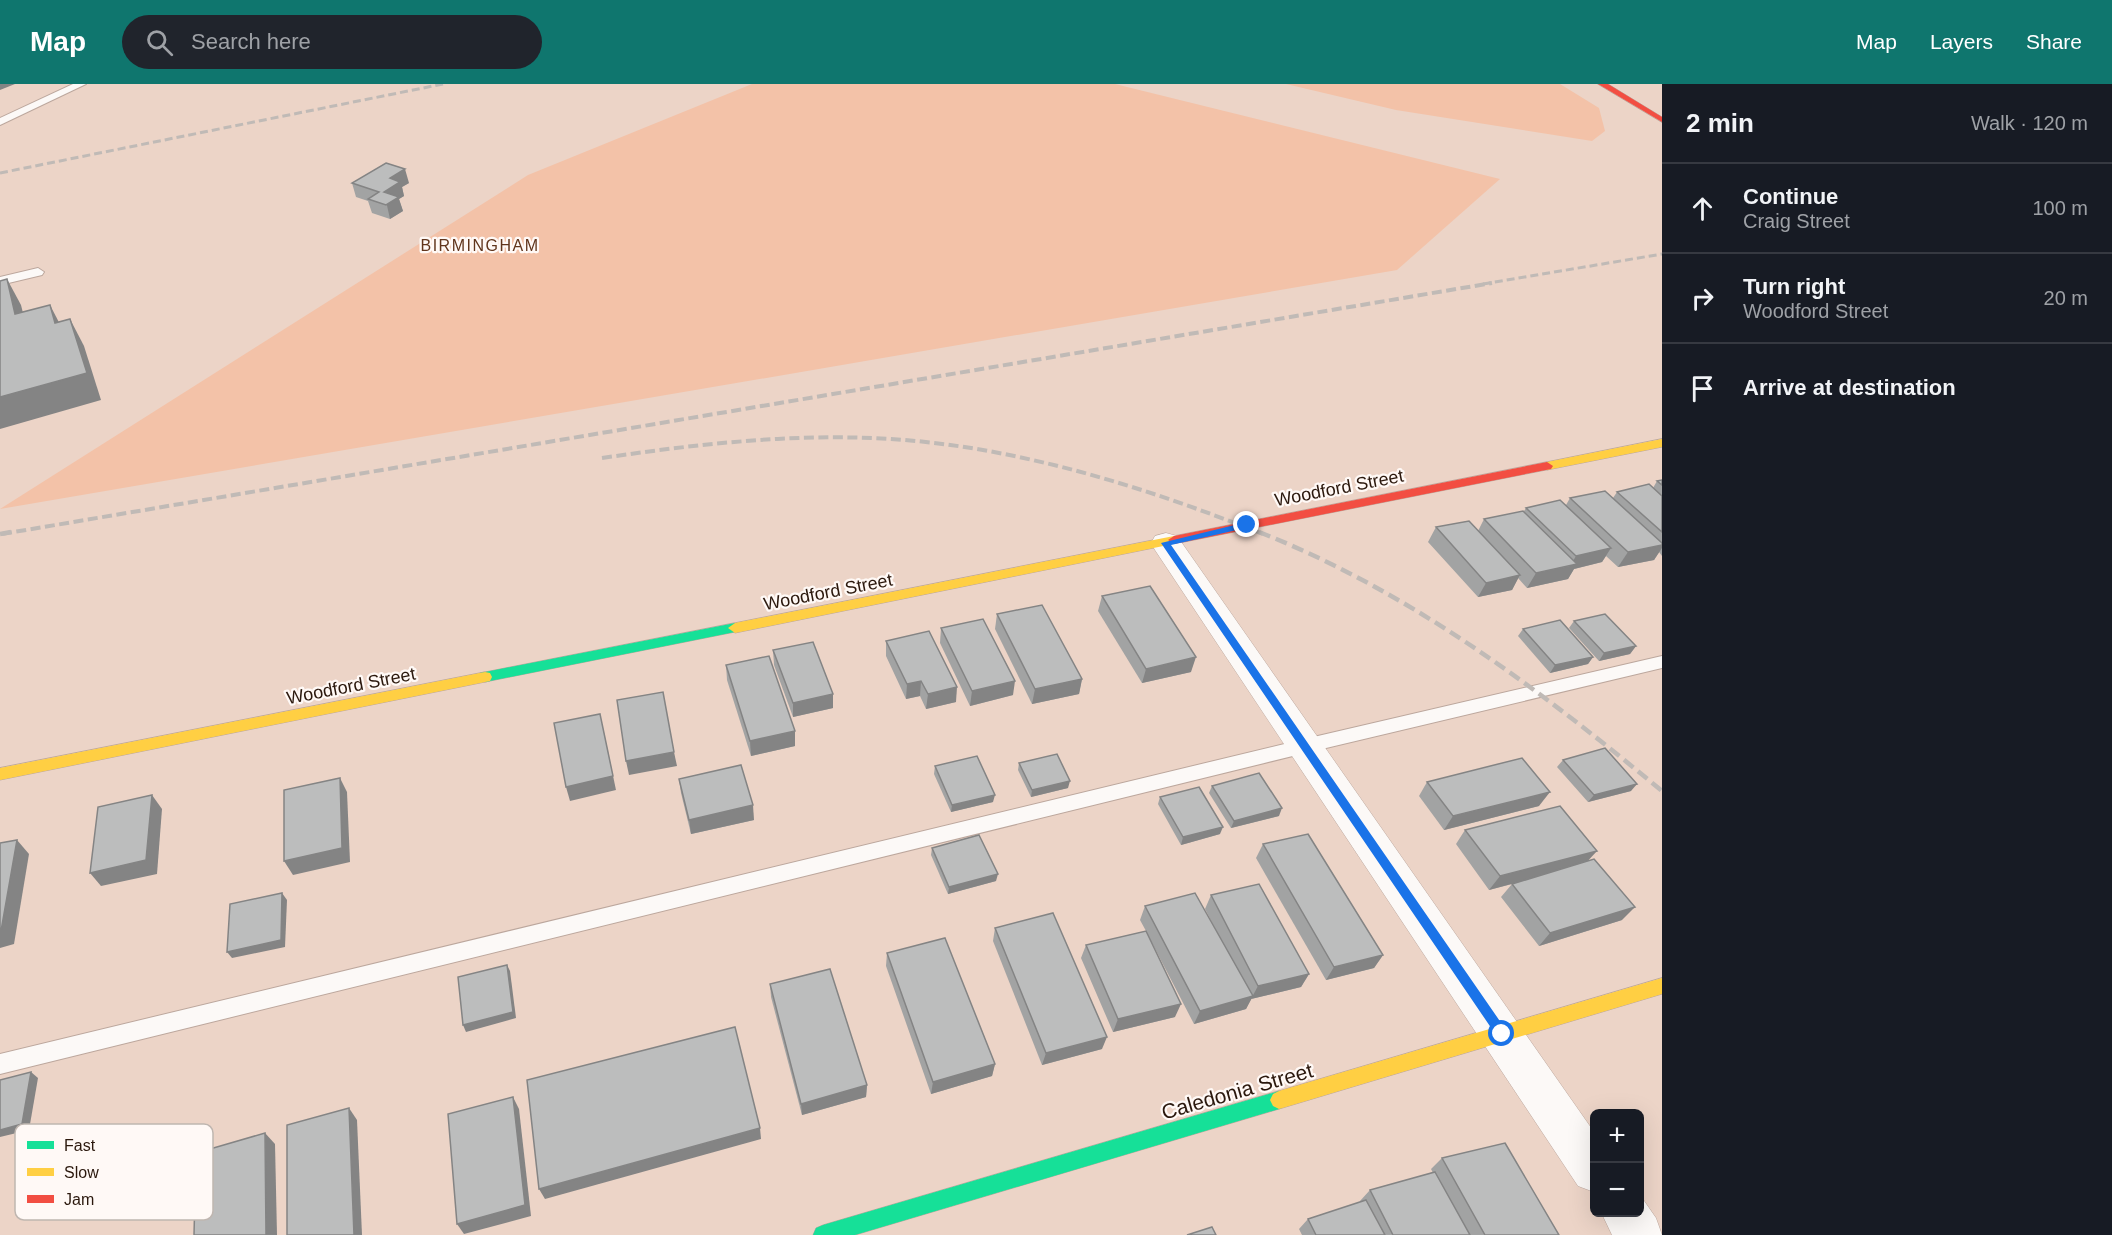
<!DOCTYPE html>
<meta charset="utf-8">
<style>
:root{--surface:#171b24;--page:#20242c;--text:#f1f3f6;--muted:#9ea1a6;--line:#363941;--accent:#0f766e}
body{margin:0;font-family:Arial,sans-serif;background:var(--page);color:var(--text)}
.controls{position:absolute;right:18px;bottom:18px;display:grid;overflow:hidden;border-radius:9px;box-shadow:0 6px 24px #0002}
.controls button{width:54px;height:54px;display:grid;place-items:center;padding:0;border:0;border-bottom:2px solid var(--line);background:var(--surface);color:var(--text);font:30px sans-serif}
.stop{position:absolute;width:18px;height:18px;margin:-14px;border:4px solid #1a73e8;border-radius:50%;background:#fff}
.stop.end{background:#1a73e8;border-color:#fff;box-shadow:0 2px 6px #0008}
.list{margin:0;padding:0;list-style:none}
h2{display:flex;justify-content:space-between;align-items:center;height:78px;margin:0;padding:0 24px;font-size:26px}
h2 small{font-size:20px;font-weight:400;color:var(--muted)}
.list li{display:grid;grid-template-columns:39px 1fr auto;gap:18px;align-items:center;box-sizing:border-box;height:90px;padding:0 24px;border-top:2px solid var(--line)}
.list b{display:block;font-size:22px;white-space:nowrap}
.list p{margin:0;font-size:20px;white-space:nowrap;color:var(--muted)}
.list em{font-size:20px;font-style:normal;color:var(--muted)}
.icon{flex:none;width:33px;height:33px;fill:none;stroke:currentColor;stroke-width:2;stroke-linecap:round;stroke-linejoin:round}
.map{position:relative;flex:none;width:1662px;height:1151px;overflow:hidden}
header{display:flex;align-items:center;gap:36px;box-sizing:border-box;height:84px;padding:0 30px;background:var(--accent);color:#fff}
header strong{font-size:28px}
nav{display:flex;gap:33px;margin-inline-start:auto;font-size:21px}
.search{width:420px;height:54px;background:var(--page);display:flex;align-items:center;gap:15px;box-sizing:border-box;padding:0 21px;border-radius:33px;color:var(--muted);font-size:22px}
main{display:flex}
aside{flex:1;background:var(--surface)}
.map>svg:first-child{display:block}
</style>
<header>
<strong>Map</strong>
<div class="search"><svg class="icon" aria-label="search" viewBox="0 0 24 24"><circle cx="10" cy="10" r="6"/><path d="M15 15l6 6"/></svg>Search here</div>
<nav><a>Map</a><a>Layers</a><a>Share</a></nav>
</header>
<main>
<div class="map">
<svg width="1662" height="1151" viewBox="0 0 1662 1151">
<rect width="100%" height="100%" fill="#ecd4c7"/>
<g fill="#f3c2a8">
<polygon points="752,0 1115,0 1500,95 1397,186 0,425 528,91"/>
<polygon points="1286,0 1560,0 1599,24 1605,47 1592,57 1396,26"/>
</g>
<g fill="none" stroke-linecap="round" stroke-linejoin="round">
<defs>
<g id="lane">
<polygon points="73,0 86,0 0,41 0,34"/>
<polygon points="38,184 44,188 42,191 0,201 0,193"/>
<polygon points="1662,572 1662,584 1305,669 0,990 0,970 1305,655"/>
</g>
<g id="street">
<polygon points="1166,449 1177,452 1594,1048 1594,1108 1578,1102 1155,466 1151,459 1155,452"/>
<polygon points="1640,1111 1656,1134 1662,1151 1612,1151 1601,1128 1640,1128"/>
</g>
<g id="fast">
<polygon points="735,539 742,544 740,547 485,598 480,597 478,593 480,589 485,588"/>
<polygon points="1279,1007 1285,1010 1288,1016 1285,1022 1279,1025 855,1151 813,1151 816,1144 823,1141"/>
</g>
<g id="slow">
<polygon points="1662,355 1662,363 1547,386 1541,382 1547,378"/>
<polygon points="1174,452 1178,453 1180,456 1178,459 735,549 728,544 735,539"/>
<polygon points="485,588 490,589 492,593 490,597 485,598 0,696 0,684"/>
<polygon points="1662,894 1662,910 1279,1025 1273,1022 1270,1016 1273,1010 1279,1007"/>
</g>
<g id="jam">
<polygon points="1598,0 1608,0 1662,33 1662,38"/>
<polygon points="1547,378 1553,382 1551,385 1174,460 1168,456 1174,452"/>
</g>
</defs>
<use href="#lane" stroke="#bca79d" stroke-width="2"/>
<use href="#street" stroke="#bca79d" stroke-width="1"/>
<use href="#fast" stroke="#bca79d" stroke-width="1"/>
<use href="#slow" stroke="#bca79d" stroke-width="1"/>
<use href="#jam" stroke="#bca79d" stroke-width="1"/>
<use href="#lane" fill="#fcf9f7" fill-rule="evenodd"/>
<use href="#street" fill="#fcf9f7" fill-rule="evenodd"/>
<use href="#fast" fill="#16e098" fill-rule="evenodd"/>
<use href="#slow" fill="#ffcf43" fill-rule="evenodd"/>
<use href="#jam" fill="#f24e42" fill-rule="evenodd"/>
<g stroke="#c0bab6" stroke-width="3" stroke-dasharray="8 4" stroke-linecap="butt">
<polyline points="0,89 443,0"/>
<polyline points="1483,200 1662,170"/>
</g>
<g stroke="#c0bab6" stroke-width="4" stroke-dasharray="10 4.5" stroke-linecap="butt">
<path d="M602,374C698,360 794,349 891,355C1018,363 1145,403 1263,450"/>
<polyline points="2,450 1492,199"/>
</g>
<g stroke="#c0bab6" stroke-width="4.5" stroke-dasharray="12 6" stroke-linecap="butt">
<path d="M1259,448C1409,507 1539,605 1662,707"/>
<polyline points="0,450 11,448"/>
</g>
</g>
<g fill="#a2a3a3">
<polygon points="352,99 409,99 402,103 404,112 399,115 403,127 390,135 372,129 368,117 356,113"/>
<polygon points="1662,396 1662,472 1659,468 1654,476 1618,483 1606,472 1602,478 1574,485 1568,495 1527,504 1518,494 1512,506 1478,513 1428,458 1436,443 1478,447 1484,435 1524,427 1526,424 1566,421 1570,414 1613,414 1617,408 1653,404 1657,397"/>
<polygon points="1102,512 1191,588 1142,599 1098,527"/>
<polygon points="997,530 1082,595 1079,610 1032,620 995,545"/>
<polygon points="1574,537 1636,562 1630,570 1599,577 1569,544"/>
<polygon points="941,544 1013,611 970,622 940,559"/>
<polygon points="1523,545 1593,573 1588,580 1550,589 1518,552"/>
<polygon points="886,557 956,618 926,625 920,612 906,615 886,572"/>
<polygon points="773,566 833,610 833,624 793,633 774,581"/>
<polygon points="726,581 795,662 751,672 727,596"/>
<polygon points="1563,676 1631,707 1588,718 1557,683"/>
<polygon points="1019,679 1068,704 1031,713 1018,686"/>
<polygon points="935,682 993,718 951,728 934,690"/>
<polygon points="679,695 754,736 691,750 681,709"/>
<polygon points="1427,698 1539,722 1444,746 1419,712"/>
<polygon points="1212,702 1279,732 1231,744 1209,709"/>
<polygon points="1160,713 1220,750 1181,761 1158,720"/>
<polygon points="1465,746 1589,776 1622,836 1539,862 1501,813 1512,800 1489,806 1456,760"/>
<polygon points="1263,760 1383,871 1374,884 1326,896 1256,774"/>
<polygon points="932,764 996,797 948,810 931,771"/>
<polygon points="1211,811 1309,890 1301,903 1251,915 1246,925 1194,940 1152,859 1175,933 1113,948 1081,874 1086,861 1146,847 1140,836 1145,822 1219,852 1205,825"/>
<polygon points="995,844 1102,965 1042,981 993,857"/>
<polygon points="887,869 995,980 992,992 931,1010 886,882"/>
<polygon points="770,900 867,1001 866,1013 802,1031 771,913"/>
<polygon points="1442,1074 1559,1151 1302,1151 1299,1145 1308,1135 1361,1118 1360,1117 1370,1106 1433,1089 1431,1085"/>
</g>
<g fill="#848484">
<polygon points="0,0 15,0 0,6"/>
<polygon points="405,85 409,99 402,103 404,112 399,115 403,127 390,135 384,108 390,94"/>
<polygon points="7,195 21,221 30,257 15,230"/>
<polygon points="50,221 64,248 55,239"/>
<polygon points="70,235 84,262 101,316 0,345 0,313"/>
<polygon points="1662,461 1662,464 1654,476 1618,483 1628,468"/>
<polygon points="1611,464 1602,478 1574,485 1568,495 1527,504 1536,489 1570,482 1576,472"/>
<polygon points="1520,491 1512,506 1478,513 1486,499"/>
<polygon points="1636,562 1630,570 1599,577 1604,569"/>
<polygon points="1196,573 1191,588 1142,599 1146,585"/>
<polygon points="1593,573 1588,580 1550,589 1555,581"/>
<polygon points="1082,595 1079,610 1032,620 1035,605"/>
<polygon points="921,597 920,612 906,615 907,600"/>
<polygon points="1015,597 1013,611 970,622 972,607"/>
<polygon points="957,603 956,618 926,625 928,610"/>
<polygon points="833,610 833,624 793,633 793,619"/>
<polygon points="603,644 616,706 570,717 566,703"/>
<polygon points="795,647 795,662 751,672 750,657"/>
<polygon points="674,668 677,682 629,691 626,677"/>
<polygon points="340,694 347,708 350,778 293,791 284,777"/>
<polygon points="1070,697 1068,704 1031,713 1032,706"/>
<polygon points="1637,700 1631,707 1588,718 1594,711"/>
<polygon points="1550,708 1539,722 1444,746 1453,732"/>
<polygon points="152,711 162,725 157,790 101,802 90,789"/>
<polygon points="995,711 993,718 951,728 952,721"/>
<polygon points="753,721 754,736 691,750 689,736"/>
<polygon points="1282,724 1279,732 1231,744 1234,737"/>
<polygon points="1223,743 1220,750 1181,761 1183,753"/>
<polygon points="17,756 29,770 14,860 0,864 0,847"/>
<polygon points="1597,767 1585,780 1489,806 1500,792"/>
<polygon points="998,790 996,797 948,810 949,803"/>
<polygon points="282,809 287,816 285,863 232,874 227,868"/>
<polygon points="1635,823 1622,836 1539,862 1550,849"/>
<polygon points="1383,871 1374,884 1326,896 1334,883"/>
<polygon points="507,881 510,887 516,934 466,948 463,941"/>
<polygon points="1309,890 1301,903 1251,915 1258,902"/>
<polygon points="1253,912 1246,925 1194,940 1200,927"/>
<polygon points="1181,920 1175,933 1113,948 1118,935"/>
<polygon points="1107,953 1102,965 1042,981 1046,969"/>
<polygon points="995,980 992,992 931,1010 933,998"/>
<polygon points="31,988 38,994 29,1046 0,1053 0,1046"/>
<polygon points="867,1001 866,1013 802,1031 801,1020"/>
<polygon points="513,1013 519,1025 531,1132 464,1150 457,1140"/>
<polygon points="349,1024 357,1036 362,1151 354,1151"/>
<polygon points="760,1044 761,1055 545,1115 539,1105"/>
<polygon points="265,1049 275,1060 277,1151 266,1151"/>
</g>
<g fill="#bcbdbd" stroke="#848484" stroke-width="1.5">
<polygon points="386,79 405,85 390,94 400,98 384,108 399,113 386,121 368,115 379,108 352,99"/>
<polygon points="7,195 15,230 50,221 55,239 70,235 87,289 0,313 0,197"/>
<polygon points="1662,396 1662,401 1657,397"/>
<polygon points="1649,400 1662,412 1662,448 1617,408"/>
<polygon points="1605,407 1662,459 1662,461 1628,468 1570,414"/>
<polygon points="1560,416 1611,464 1576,472 1526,424"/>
<polygon points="1523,427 1577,480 1536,489 1484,435"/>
<polygon points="1469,437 1520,491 1486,499 1436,443"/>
<polygon points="1150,502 1196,573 1146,585 1102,512"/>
<polygon points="1042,521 1082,595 1035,605 997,530"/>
<polygon points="1605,530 1636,562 1604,569 1574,537"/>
<polygon points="983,535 1015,597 972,607 941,544"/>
<polygon points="1560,536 1593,573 1555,581 1523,545"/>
<polygon points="929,547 957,603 928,610 921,597 907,600 886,557"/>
<polygon points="813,558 833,610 793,619 773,566"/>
<polygon points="769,572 795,647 750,657 726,581"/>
<polygon points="663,608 674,668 626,677 617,616"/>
<polygon points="600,630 613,692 566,703 554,639"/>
<polygon points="1605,664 1637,700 1594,711 1563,676"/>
<polygon points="1057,670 1070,697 1032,706 1019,679"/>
<polygon points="977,672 995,711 952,721 935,682"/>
<polygon points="1522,674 1550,708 1453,732 1427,698"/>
<polygon points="741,681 753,721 689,736 679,695"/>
<polygon points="1259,689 1282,724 1234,737 1212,702"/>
<polygon points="340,694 342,764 284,777 284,706"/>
<polygon points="1199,703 1223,743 1183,753 1160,713"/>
<polygon points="152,711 146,776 90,789 98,723"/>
<polygon points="1560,722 1597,767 1500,792 1465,746"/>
<polygon points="1308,750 1383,871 1334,883 1263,760"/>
<polygon points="979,751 998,790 949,803 932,764"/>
<polygon points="17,756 1,847 0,847 0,759"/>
<polygon points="1594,775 1635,823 1550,849 1512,800"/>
<polygon points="1259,800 1309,890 1258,902 1211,811"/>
<polygon points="282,809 281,856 227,868 230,820"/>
<polygon points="1195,809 1253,912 1200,927 1145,822"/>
<polygon points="1053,829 1107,953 1046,969 995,844"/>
<polygon points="1146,847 1181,920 1118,935 1086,861"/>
<polygon points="945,854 995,980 933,998 887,869"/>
<polygon points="507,881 513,928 463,941 458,893"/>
<polygon points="830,885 867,1001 801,1020 770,900"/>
<polygon points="735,943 760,1044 539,1105 527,996"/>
<polygon points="31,988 22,1040 0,1046 0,996"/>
<polygon points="513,1013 525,1121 457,1140 448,1030"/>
<polygon points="349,1024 354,1151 287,1151 287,1041"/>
<polygon points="265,1049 266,1151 194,1151 196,1069"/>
<polygon points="1505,1059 1559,1151 1485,1151 1442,1074"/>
<polygon points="1435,1088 1470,1151 1393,1151 1370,1106"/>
<polygon points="1366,1116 1385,1151 1316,1151 1308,1135"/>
<polygon points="1212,1143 1216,1151 1187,1151"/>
</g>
<polygon fill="#1a73e8" points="1247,438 1251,441 1250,443 1171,461 1506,946 1506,954 1498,954 1161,459"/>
<g text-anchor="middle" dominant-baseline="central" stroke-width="4.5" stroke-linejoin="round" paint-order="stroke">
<g font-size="16" letter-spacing="1.5" fill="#61351c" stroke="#fff9f6">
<text x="480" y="161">BIRMINGHAM</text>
</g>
<g font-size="18" fill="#2b180d" stroke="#fff9f6">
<text transform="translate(1339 404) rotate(-11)">Woodford Street</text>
<text transform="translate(828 508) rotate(-11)">Woodford Street</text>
<text transform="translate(351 602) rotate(-11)">Woodford Street</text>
</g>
<g font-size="21" fill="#2b180d" stroke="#fff9f6">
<text transform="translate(1237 1007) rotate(-16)">Caledonia Street</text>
</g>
</g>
<rect x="15" y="1040" width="198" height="96" rx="9" fill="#fff9f6" stroke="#bfb6b0" stroke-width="1.5"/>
<rect x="27" y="1057" width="27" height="8" fill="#16e098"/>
<rect x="27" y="1084" width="27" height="8" fill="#ffcf43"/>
<rect x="27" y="1111" width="27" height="8" fill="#f24e42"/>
<g font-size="16" fill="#2b180d">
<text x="64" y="1067">Fast</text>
<text x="64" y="1094">Slow</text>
<text x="64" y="1121">Jam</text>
</g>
</svg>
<div class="controls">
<button>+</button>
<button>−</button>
</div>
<div class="stop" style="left:1502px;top:950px"></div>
<div class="stop end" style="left:1247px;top:441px"></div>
</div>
<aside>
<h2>2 min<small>Walk · 120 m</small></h2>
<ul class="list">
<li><svg class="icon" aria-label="ahead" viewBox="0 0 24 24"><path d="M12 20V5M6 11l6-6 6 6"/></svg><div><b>Continue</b><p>Craig Street</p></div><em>100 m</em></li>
<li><svg class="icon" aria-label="right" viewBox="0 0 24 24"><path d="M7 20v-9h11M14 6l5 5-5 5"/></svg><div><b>Turn right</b><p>Woodford Street</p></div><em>20 m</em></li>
<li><svg class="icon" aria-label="arrive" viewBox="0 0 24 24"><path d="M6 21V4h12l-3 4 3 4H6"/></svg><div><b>Arrive at destination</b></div></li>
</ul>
</aside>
</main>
